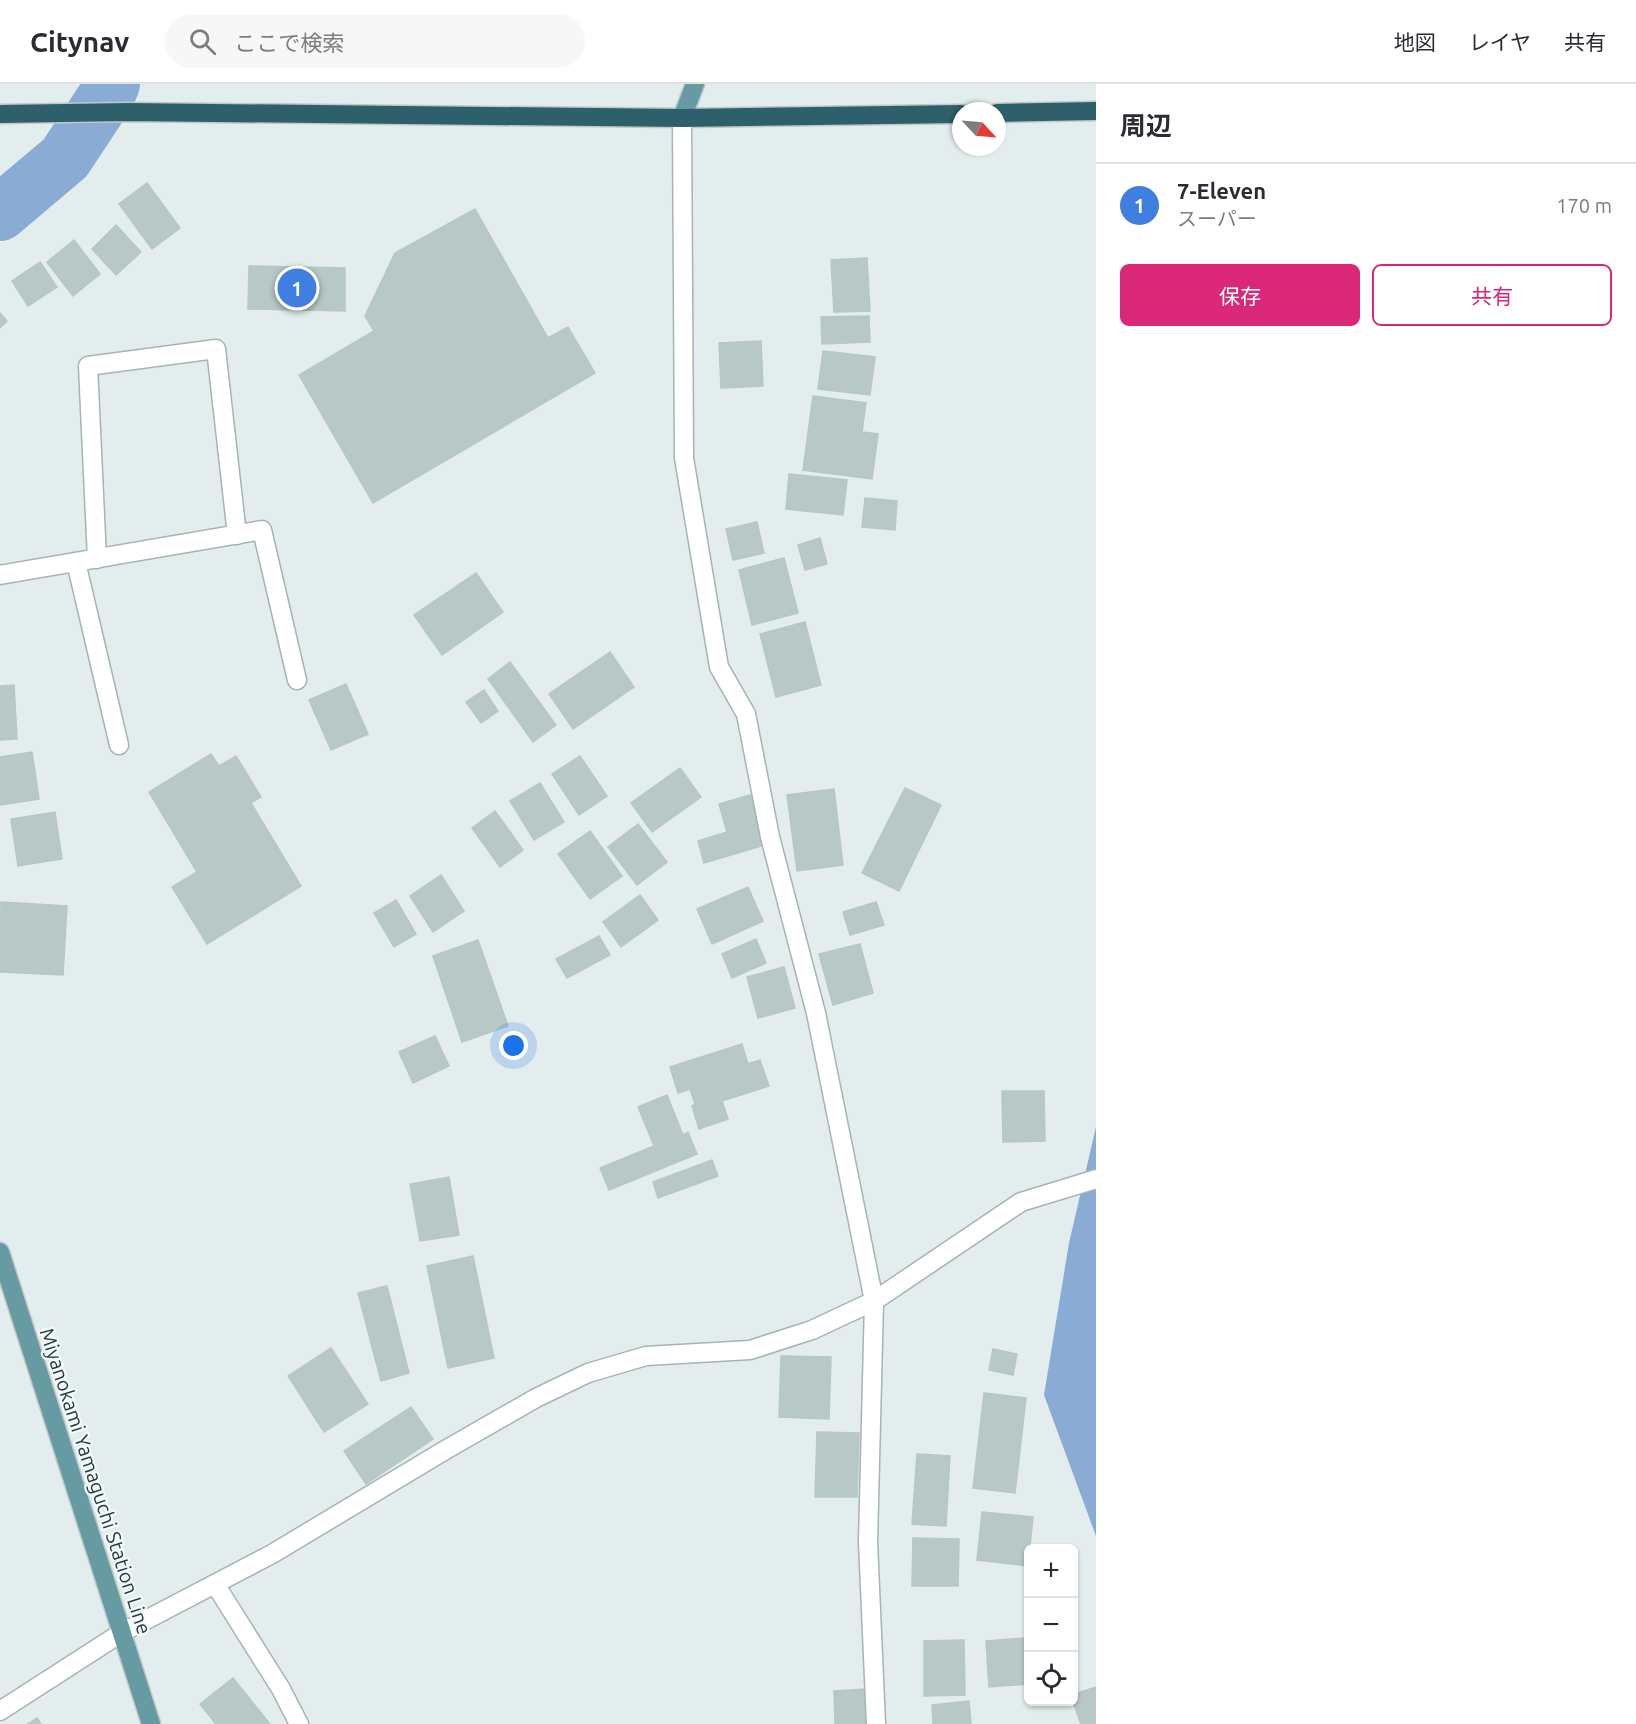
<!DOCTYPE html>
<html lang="ja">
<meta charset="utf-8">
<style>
:root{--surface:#fff;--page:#f7f7f7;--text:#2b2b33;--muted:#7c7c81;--line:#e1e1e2;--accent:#db2777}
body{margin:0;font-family:Ubuntu,"Noto Sans JP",sans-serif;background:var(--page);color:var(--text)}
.controls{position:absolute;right:18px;bottom:18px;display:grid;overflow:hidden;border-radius:9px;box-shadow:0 2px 4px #0004}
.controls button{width:54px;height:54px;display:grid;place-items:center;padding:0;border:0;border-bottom:2px solid var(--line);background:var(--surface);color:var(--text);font:30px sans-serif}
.compass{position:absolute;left:952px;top:18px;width:54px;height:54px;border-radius:50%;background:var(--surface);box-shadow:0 2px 4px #0004;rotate:116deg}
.you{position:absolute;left:514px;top:962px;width:21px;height:21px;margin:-15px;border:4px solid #fff;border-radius:50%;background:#1a73e8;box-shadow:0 0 0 9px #1a73e833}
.badge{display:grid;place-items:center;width:39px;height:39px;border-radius:50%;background:var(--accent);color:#fff;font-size:20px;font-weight:700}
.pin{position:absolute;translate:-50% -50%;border:3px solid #fff;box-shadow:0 2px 6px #0006}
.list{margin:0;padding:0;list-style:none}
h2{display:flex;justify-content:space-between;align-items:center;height:78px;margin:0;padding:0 24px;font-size:26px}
h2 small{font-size:20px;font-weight:400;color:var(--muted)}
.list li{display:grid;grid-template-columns:39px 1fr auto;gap:18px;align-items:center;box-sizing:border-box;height:84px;padding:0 24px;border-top:2px solid var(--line)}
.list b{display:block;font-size:22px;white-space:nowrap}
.list p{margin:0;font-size:20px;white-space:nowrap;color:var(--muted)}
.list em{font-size:20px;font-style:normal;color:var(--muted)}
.actions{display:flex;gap:12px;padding:18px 24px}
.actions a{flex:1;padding:14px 0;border:2px solid var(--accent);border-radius:9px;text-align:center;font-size:21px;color:var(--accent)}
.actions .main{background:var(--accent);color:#fff}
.icon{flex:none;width:33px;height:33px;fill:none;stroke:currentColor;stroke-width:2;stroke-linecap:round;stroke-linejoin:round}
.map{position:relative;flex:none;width:1096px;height:1640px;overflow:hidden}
header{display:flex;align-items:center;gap:36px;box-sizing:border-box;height:84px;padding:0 30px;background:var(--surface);border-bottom:2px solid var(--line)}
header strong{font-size:28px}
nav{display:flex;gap:33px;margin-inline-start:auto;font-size:21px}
.search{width:420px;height:54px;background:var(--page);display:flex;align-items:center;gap:15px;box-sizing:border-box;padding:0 21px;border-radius:33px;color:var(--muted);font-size:22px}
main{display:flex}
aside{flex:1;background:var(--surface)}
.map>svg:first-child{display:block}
</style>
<header>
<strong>Citynav</strong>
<div class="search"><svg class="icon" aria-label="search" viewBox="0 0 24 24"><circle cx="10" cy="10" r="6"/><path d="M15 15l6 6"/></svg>ここで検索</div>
<nav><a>地図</a><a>レイヤ</a><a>共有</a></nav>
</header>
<main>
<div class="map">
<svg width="1096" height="1640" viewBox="0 0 1096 1640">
<rect width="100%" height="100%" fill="#e3eded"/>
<polygon fill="#8aabd3" points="1096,1043 1096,1452 1044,1311 1069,1159"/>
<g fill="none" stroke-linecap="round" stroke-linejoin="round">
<polyline stroke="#8aabd3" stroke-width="56" points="0,129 65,74 108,9 112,0"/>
</g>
<g fill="#b8c8c7" stroke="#b5c7c7" stroke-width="1.5">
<polygon points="147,99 180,144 152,165 119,120"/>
<polygon points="475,125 548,254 568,243 595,289 373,419 299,291 374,247 365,232 395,169"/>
<polygon points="116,141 141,168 116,191 92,165"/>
<polygon points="74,156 100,190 73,212 47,178"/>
<polygon points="867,174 870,227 834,228 831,176"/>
<polygon points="40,178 57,203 28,222 12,197"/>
<polygon points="249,182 345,184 345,227 248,225"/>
<polygon points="0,229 7,237 0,244"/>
<polygon points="869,232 870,258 822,260 821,233"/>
<polygon points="761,257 763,302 721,304 719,259"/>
<polygon points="823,267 875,273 870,311 818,305"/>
<polygon points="813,312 866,319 862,348 878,350 872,395 803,386"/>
<polygon points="789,390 847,396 843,431 786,425"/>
<polygon points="865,414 897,417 895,446 862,443"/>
<polygon points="757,438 764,469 733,476 726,445"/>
<polygon points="820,454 827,480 805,486 798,461"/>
<polygon points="784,474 798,529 752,541 739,486"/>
<polygon points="476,489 503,528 442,571 414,531"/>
<polygon points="805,538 821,601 776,613 760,550"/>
<polygon points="610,568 634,603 573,645 549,610"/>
<polygon points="510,578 556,641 533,658 488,595"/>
<polygon points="346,600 368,650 331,666 309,616"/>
<polygon points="14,601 17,655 0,656 0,602"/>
<polygon points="484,606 498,627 481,639 466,618"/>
<polygon points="32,668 39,715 0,721 0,673"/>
<polygon points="211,670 219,682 236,672 261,713 251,719 301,802 207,860 172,803 197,788 149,708"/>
<polygon points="580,672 607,712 579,731 552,690"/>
<polygon points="680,684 701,713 652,748 631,719"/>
<polygon points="540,699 564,738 534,756 510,717"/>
<polygon points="905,704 941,721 899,807 862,789"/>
<polygon points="834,705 843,781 797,787 787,711"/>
<polygon points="750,711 765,761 704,779 698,757 727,748 719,720"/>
<polygon points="495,727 523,766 500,783 472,744"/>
<polygon points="55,728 62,775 18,782 11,735"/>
<polygon points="638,740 667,778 637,801 608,763"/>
<polygon points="590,747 622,792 590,815 558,770"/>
<polygon points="441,791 464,827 433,848 410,812"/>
<polygon points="748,803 763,837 712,860 697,825"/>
<polygon points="640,811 658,836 621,863 603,838"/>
<polygon points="396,816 416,850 394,863 374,829"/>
<polygon points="1,818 67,822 63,891 0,888"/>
<polygon points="876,818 884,841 850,851 843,828"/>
<polygon points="599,852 610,871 567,894 556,875"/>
<polygon points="756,855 766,879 732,894 722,870"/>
<polygon points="478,856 508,942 462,958 433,872"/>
<polygon points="860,860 873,909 833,921 819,870"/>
<polygon points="784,883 795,924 758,934 747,893"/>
<polygon points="435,952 449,982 413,999 399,968"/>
<polygon points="742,960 748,980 760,976 769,1002 722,1017 728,1035 699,1045 692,1022 695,1020 690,1005 678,1009 670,983"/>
<polygon points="1002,1007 1044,1007 1045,1057 1003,1058"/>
<polygon points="667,1011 683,1051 688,1048 697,1070 609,1106 600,1084 654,1062 638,1023"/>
<polygon points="712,1076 718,1092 658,1114 653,1098"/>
<polygon points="449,1093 459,1151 420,1157 410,1100"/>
<polygon points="473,1172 494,1274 448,1284 427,1182"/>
<polygon points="387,1202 409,1289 381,1297 358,1209"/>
<polygon points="331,1264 368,1320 324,1348 288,1292"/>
<polygon points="993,1265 1017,1270 1013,1291 989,1286"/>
<polygon points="781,1272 831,1273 829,1335 779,1333"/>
<polygon points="984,1309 1026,1314 1015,1409 973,1404"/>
<polygon points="411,1323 433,1355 366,1400 344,1367"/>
<polygon points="817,1348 859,1349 857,1413 815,1413"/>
<polygon points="917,1370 950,1372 946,1442 912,1440"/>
<polygon points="982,1428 1033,1433 1028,1482 977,1476"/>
<polygon points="913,1454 959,1455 958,1502 912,1502"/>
<polygon points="1025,1554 1028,1600 989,1603 986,1557"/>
<polygon points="964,1556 965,1611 924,1612 924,1557"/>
<polygon points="233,1594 270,1640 216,1640 200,1620"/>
<polygon points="1096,1603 1096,1640 1081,1640 1073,1618 1074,1610"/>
<polygon points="866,1605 867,1640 835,1640 834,1607"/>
<polygon points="969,1617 971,1640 933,1640 932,1621"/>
<polygon points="37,1634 41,1640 28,1640"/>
</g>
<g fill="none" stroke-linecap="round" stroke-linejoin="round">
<defs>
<g id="minor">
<polyline points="682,34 684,374 719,583 746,630 770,753 816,929 874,1217 868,1458 876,1640"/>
<polyline points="97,475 88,282 216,265 237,451"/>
<polyline points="76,478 119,661"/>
<polyline points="0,491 262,446 297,596"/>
<polyline points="215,1500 281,1605 299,1640"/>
<polyline points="0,1627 121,1549 272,1470 447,1365 536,1314 588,1289 646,1272 750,1266 812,1246 874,1217 1021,1118 1096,1095"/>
</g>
<g id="major">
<polyline points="682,34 695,0"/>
<polyline points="0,1168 151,1640"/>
</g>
<g id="highway">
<polyline points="997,29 1096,27"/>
<polyline points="0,30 128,28 682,34 961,30"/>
</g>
</defs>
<use href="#minor" stroke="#a5b4b5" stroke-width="21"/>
<use href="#major" stroke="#c1c8c9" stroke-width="21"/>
<use href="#highway" stroke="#c1c8c9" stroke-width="21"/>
<use href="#minor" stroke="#fff" stroke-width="18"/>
<use href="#major" stroke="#679ba3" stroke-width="18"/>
<use href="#highway" stroke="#2e606c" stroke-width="18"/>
</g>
<g text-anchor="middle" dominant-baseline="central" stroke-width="4.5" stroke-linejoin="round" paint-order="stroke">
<g font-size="20" fill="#223b3f" stroke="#f4f9f9">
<text transform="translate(96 1397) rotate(72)">Miyanokami Yamaguchi Station Line</text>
</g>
</g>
</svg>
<div class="controls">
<button>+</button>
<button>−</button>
<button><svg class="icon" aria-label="locate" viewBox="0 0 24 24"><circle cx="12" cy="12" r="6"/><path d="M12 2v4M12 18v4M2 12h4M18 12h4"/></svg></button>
</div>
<svg class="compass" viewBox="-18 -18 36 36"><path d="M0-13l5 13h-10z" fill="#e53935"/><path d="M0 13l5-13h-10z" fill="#7c7c81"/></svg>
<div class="you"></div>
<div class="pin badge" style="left:297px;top:204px;background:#3f7fe0">1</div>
</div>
<aside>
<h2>周辺<small></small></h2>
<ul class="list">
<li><span class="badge" style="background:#3f7fe0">1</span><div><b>7-Eleven</b><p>スーパー</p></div><em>170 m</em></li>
</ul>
<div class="actions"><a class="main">保存</a><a>共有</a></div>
</aside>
</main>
